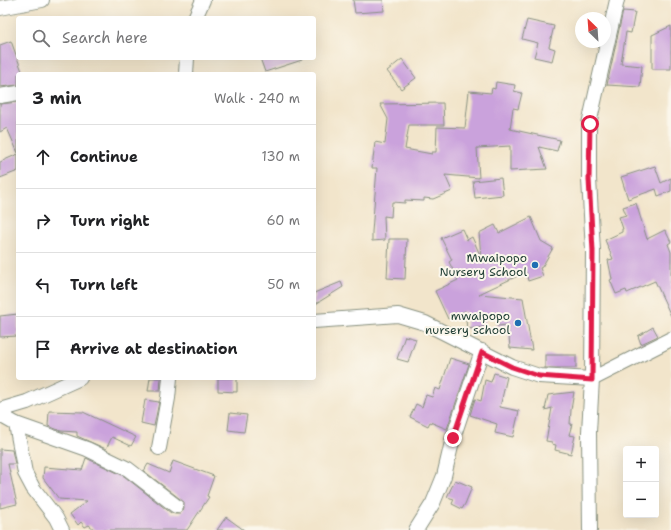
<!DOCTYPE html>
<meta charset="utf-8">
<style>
:root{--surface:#fff;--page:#f6f6f6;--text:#202124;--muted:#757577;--line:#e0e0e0}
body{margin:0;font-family:"Shantell Sans",sans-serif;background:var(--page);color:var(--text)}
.controls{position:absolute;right:12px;bottom:12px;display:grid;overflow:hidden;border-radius:4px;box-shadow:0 4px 16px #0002}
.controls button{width:36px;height:36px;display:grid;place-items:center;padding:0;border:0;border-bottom:1px solid var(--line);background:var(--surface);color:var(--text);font:20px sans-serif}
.compass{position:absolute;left:575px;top:12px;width:36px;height:36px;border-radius:50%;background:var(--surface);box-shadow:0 4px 16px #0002;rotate:335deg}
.stop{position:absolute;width:12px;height:12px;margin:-9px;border:3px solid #e11d48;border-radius:50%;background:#fff}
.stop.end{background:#e11d48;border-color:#fff;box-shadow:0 1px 4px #0008}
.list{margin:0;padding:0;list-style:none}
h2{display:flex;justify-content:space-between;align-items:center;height:52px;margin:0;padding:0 16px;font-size:17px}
h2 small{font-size:13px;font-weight:400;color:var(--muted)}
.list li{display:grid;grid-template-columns:26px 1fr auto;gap:12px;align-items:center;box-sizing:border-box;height:64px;padding:0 16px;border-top:1px solid var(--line)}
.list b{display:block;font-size:15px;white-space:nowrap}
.list em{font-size:13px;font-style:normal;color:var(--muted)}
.icon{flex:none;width:22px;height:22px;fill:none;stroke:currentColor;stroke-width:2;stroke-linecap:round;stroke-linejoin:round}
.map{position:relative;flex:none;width:671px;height:530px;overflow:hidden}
.search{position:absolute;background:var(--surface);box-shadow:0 4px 16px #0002;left:16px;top:16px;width:300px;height:44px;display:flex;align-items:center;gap:10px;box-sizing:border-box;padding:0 14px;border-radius:4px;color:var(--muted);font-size:15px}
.panel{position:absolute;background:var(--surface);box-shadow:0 4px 16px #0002;left:16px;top:72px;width:300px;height:308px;border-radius:4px}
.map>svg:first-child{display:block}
</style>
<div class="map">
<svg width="671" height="530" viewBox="0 0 671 530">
<rect width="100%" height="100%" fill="#fbf7ec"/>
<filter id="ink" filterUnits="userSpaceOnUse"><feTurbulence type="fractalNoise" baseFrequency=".025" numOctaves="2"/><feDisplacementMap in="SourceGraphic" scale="8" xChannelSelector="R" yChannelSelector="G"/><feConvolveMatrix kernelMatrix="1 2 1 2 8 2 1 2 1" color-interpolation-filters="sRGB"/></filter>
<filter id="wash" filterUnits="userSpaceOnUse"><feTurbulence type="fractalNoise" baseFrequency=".012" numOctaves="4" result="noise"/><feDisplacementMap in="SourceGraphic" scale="16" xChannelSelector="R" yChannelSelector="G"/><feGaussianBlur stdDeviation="0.9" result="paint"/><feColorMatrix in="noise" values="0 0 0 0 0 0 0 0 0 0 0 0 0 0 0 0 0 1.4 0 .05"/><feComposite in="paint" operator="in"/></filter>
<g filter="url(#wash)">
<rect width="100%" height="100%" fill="#f2e5cb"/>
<g id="blocks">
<g fill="#caa2dc">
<polygon points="353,0 383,0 384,11 355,13"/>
<polygon points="623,11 635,12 631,33 626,32 621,64 642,66 640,87 607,85"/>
<polygon points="527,20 554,26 549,47 555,49 552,61 534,57 538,43 522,39"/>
<polygon points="671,26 671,69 652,69 652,35"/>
<polygon points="11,41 23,74 18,74 18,85 0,87 0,45"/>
<polygon points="260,58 302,58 302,60 265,72"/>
<polygon points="402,59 416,78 401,89 387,71"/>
<polygon points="496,82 515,85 514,91 522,93 518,109 513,108 510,129 560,140 557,151 539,147 547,169 510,171 510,146 477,148 479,178 445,175 452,191 433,199 424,198 424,201 405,200 405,203 392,202 391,217 384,216 385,240 372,241 372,232 377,168 372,168 375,142 385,144 388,119 380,104 443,103 444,125 409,125 405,149 432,154 432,152 436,152 437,127 465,128 469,91 491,93 492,88 495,89"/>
<polygon points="18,102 18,153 7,128 0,132 0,104"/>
<polygon points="18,154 18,171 0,178 0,162"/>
<polygon points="655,166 661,183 671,178 671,191 658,196 656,189 628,199 621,177"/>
<polygon points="501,178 503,195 475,198 473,181"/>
<polygon points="636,203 647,239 665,230 671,242 668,244 671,252 671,316 655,281 627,293 626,290 616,294 610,280 612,279 608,260 613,259 605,240 622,232 622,229 623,229 619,217 626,215 623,207"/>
<polygon points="531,217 541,241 553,248 542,267 540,268 543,276 528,281 526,272 479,294 523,298 532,350 510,348 508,325 497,326 499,319 487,315 483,327 467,329 465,311 448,319 435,291 458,280 449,262 452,260 441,238 462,229 467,240 472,237 481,257 479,233 495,225 499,233"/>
<polygon points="389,239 407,239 405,279 387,278"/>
<polygon points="341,282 343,287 314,305 314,293"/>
<polygon points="18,314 18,336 0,337 0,316"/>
<polygon points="653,327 658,336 641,344 638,336"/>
<polygon points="405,336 416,339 408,362 397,359"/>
<rect x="545" y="355" width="31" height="13"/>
<polygon points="450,358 469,364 447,429 430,422 428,426 410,417 416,404 422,407 426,395 432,397 435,388 440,390"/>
<polygon points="494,373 507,377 500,407 519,411 513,437 495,433 497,424 470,415 475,399 481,401 485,380 491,382"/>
<polygon points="150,378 161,378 160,391 148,391"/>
<polygon points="218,378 237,378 237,392 218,391"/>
<polygon points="574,392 571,410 570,424 572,424 569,435 575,436 571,454 555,450 556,445 552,444 552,442 546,441 552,408 545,410 548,395"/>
<polygon points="145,400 159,402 154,426 141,423"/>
<polygon points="49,411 83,412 136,437 131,446 112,437 106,449 77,436 77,432 61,431 48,426"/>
<polygon points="230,413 247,415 244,432 228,430"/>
<polygon points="0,449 12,450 15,464 8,464 17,504 0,508"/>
<polygon points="86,458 124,476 171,513 175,514 180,514 183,511 184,507 184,502 144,471 148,464 169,473 173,461 214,476 207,496 209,497 187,530 95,530 89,525 85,527 81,522 78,525 70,514 87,501 59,499 43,478 44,467 82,470"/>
<polygon points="455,480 472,487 465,504 462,509 452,504 454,499 447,497"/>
<polygon points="226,517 244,530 217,530"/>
</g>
</g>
</g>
<g filter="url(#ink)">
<use href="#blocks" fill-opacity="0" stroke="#889180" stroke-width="1"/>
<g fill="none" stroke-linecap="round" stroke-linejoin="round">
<defs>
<g id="minor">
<polyline points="0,8 42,0"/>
<polyline points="195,18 203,0"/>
<polyline points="186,74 187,58"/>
<polyline points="0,96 18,93"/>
<polyline points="314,321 398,315 425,323 512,367 539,376 592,379 671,339"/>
<polyline points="0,410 27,402 80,378"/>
<polyline points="0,415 16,424 25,473 33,488 56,518 62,530"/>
<polyline points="16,424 87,449 128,469 176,506"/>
<polyline points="159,448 168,398 170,378"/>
<polyline points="416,530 433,503 444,476 453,438 482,351"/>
<polyline points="590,530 589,432 592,379 593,251 589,179 589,124 617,0"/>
</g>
</defs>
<use href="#minor" stroke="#889180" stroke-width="16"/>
<use href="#minor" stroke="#fff" stroke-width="14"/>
</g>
</g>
<g fill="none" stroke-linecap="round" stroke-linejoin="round" filter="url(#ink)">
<polyline stroke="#e11d48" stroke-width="5" points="453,438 482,352 512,367 539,376 592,380 593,251 589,179 590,124"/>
</g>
<g fill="#1f6fb2" stroke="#fbf7ec" stroke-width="1.5">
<circle cx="535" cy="265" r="4"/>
<circle cx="518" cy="323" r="4"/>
</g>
<g text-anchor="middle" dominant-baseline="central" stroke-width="4" stroke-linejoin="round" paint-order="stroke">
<g font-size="12" fill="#1f3d34" stroke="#fbf7ec" text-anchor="end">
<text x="527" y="258">Mwaipopo<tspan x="527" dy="14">Nursery School</tspan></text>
<text x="510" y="316">mwaipopo<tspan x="510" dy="14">nursery school</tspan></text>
</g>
</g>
</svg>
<div class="controls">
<button>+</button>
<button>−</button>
</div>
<svg class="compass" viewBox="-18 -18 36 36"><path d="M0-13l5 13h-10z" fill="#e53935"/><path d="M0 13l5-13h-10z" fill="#757577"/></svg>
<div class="stop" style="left:590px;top:124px"></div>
<div class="stop end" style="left:453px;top:438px"></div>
<div class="search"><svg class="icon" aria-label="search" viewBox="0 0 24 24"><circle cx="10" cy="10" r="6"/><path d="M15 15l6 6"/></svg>Search here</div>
<section class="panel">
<h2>3 min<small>Walk · 240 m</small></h2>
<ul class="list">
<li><svg class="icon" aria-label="ahead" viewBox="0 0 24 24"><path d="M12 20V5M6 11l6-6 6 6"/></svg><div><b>Continue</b></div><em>130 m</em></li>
<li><svg class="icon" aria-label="right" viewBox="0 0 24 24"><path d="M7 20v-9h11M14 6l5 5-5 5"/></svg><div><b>Turn right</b></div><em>60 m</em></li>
<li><svg class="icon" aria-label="left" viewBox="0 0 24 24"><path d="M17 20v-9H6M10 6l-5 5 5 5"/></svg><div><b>Turn left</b></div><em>50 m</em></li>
<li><svg class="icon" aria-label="arrive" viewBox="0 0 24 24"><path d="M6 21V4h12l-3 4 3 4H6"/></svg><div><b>Arrive at destination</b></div></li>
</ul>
</section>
</div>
